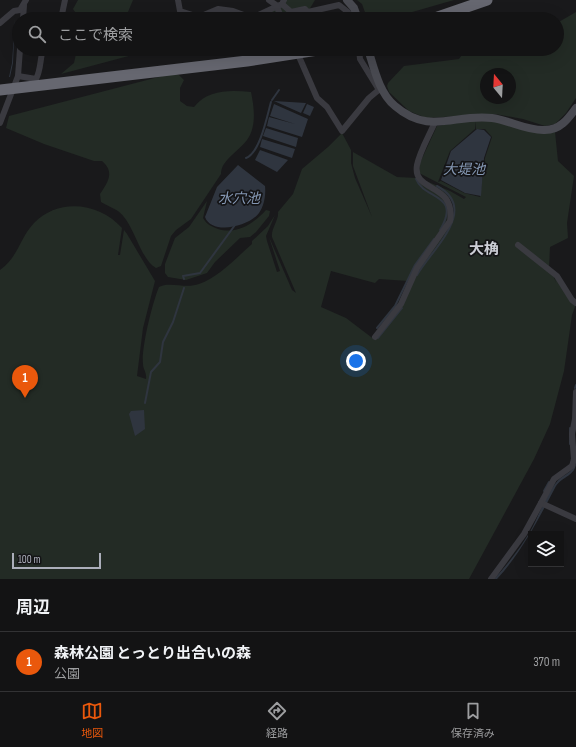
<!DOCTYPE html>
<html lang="ja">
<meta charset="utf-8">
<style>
:root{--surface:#131314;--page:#202022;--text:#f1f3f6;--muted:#9d9ea0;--line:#323234;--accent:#ea580c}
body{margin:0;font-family:"Sofia Sans Condensed","Noto Sans JP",sans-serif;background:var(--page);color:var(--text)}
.controls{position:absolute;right:12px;bottom:12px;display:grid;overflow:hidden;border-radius:0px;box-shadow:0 4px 16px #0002}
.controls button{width:36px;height:36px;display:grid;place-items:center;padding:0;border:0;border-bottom:1px solid var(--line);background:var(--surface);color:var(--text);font:20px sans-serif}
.compass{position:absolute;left:480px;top:68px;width:36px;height:36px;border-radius:50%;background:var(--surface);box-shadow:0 4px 16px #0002;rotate:342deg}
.scale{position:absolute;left:12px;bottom:10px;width:89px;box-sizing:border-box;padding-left:4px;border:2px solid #abaeba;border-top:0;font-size:11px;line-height:14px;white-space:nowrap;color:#abaeba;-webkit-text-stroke:3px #141416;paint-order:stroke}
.you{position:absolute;left:356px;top:361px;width:14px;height:14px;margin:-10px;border:3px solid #fff;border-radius:50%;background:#1a73e8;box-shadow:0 0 0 6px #1a73e833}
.badge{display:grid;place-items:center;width:26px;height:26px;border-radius:50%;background:var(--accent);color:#fff;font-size:13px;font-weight:700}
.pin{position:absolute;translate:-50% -33px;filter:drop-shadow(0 1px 2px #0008)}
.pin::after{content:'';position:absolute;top:21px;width:14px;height:12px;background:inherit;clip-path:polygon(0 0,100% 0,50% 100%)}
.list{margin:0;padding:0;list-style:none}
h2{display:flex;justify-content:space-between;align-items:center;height:52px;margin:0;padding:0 16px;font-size:17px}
h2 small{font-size:13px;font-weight:400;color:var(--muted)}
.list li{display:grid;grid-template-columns:26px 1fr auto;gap:12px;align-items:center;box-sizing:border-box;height:60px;padding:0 16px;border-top:1px solid var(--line)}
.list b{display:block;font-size:15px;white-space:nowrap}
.list p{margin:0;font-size:13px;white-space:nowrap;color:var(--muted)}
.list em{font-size:13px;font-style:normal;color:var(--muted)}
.icon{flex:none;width:22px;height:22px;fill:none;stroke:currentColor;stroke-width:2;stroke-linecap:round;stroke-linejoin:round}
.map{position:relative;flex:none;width:576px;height:579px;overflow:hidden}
.search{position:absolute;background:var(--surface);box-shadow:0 4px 16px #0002;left:12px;right:12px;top:12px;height:44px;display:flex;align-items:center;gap:10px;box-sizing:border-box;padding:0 14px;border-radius:22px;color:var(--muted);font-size:15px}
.sheet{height:112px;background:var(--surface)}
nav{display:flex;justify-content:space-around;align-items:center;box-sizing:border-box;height:56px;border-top:1px solid var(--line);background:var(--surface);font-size:11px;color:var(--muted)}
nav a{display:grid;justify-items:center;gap:2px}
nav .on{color:var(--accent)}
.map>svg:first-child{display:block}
</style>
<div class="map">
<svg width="576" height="579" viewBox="0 0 576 579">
<rect width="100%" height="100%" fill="#19191b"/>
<g fill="#232b25" fill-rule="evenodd">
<polygon points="78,0 133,0 125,19 80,19 73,9"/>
<polygon points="286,0 315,0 309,10 293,13 285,5"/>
<polygon points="357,0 454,0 388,19 367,18 362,4"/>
<polygon points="280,6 291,13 256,19"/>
<path d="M576,12V98L566,113L555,124L545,126L523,119L495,114L426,118L409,111L389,92L387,86L388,83L404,66L459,59L466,49H557V23ZM486,74H510V98H486Z"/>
<polygon points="77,49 155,49 61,74 74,63"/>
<path d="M170,74L179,75L184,80L180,88V101L187,106L194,107C208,89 231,90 251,92C254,107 257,126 247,140C239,151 221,160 221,174L191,219L176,230L171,236L161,266L156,268C139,258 135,224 118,211C113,208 106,205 101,202L100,194C108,182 115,172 102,161H94L44,144L6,128L9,116Z"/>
<path d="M474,120C501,118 528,137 555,132L558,161L574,176L567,223L568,238L550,247L549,269L517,245L534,260L553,274L556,283L554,275L571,301L576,304L572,315L564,371L550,424L534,459L469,579H0V270C19,256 19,239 34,223C59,197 100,203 122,228L118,255H120L124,230L127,234L155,281L143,328L137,376L146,379C147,373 143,369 143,364C141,348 153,301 159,287C169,281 186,289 199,284C219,277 236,258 252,244V241L268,226L275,215L266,236L267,241L277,272L280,271L269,237L292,290L296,293L272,237C271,228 279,220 278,212L293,194L302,169L328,147L342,133L351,150V163L355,178L372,217L353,166V152L397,177L417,178C424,188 438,190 445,200C459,220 425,251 415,267C412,271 410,276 408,281L379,279L375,283L331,271L321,307L346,318L375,340L400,309L422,264L450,226C462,201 445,192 426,181L450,191L464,199L466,197L419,173L420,163L437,126ZM475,121L476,129H485L492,137L485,158L480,197L464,193L441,181L438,182L450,151L475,129Z"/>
<path d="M207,201L203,218C207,225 211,226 218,229C237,235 254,223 266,210L270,211L269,216L256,232L250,237L240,238L215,262L207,273L186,280L168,277L165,273V264L175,238L189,227Z"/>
</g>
<g fill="#2f353f">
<polygon points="15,17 13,63 10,77 9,77 12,63"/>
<polygon points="274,101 306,103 301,113"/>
<polygon points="274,104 308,119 302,137 267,126 269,117 295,124 270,116"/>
<polygon points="307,104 314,107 310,116 303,113"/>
<polygon points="266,128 298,138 296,147 263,136"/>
<polygon points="477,129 484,130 491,137 484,158 481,196 465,193 441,180 451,151"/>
<polygon points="262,139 295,149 292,158 260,147"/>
<polygon points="260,150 288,160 277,172 255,160"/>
<path d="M238,165L265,186C266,195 264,206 259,213C250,226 212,236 205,217L217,187Z"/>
<polygon points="144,410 145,429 135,436 129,414 131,411"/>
<path d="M576,463C576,475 562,477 556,486C539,518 522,552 497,579H494C508,564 521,547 531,530C539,515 545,497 555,484C561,475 573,473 576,463Z"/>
</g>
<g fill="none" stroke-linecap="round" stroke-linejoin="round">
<g stroke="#2f353f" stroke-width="2">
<polyline points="272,100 279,90"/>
<path d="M246,158C260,153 267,116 271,102"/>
<path d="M416,179C424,200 462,193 440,230"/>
<path d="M417,275C432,249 480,209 437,186"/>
<polyline points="184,279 183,276 200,273 235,225"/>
<polyline points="377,328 395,306 415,265 434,239"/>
<polyline points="378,338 402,308"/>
<polyline points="575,388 576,385"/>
<polyline points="145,403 151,372 160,362 163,342 173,322 184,288"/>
<polyline points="570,444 570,428"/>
<polyline points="544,491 549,482"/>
</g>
<g stroke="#3a3a40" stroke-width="6">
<polyline points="178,0 180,11 199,17 218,9 233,11 252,18 282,4 284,0"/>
<polyline points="269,0 276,5 282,19"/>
<polyline points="282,4 291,12 305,9 308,12 339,5 348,12 351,19"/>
<polyline points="23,19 24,5"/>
<polyline points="61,19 65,0"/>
<polyline points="0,23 14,11 20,10 26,0"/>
<polyline points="359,49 360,59 379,90"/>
<polyline points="297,52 317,98 327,107 342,131 369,98 381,88"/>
<path d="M18,76L36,79C41,70 40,59 43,49"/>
<polyline points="0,123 18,76 20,49"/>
<polyline points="518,245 557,276 572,300 576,303"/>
<path d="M375,337L401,304L417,268L450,221C456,182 412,193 417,165C420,151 429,136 435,122"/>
<polyline points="576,392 575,419 572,434 574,459 572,466 554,479 541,503 576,519"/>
<polyline points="491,579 524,534 541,503"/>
</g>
<g stroke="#484950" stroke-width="8">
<polyline points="347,0 354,8 358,19"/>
<path d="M368,49C374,68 379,93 395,106C430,136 455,113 492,118C509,120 527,131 545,130C560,130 568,119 576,108"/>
</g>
<g stroke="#666770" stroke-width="11">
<polyline points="432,19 487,0"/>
<polyline points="0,90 247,61 324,49"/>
</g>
</g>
<g text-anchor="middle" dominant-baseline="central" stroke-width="3.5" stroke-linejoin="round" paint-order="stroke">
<g font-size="14" font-style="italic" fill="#8497b3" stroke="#141416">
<text x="464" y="169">大堤池</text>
<text x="239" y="198">水穴池</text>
</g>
<g font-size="15" font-weight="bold" fill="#ccced6" stroke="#141416">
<text x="484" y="249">大桷</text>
</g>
</g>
</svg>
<div class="controls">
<button><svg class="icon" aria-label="layers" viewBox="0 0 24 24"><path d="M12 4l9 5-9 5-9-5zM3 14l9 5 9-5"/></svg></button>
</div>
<svg class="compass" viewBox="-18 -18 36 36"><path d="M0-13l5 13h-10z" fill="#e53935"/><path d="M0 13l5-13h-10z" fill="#9d9ea0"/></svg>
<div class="scale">100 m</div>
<div class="you"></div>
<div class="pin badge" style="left:25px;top:398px">1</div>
<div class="search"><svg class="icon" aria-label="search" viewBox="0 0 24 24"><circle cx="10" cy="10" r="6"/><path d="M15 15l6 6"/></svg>ここで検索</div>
</div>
<section class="sheet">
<h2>周辺<small></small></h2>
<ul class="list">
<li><span class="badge">1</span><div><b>森林公園 とっとり出合いの森</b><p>公園</p></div><em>370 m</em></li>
</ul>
</section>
<nav>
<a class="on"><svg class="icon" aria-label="map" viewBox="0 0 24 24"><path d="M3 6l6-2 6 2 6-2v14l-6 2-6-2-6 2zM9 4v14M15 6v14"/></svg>地図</a>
<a><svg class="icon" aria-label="directions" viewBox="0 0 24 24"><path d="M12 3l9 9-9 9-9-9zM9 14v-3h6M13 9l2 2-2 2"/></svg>経路</a>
<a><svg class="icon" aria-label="saved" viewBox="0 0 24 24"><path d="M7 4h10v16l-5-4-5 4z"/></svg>保存済み</a>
</nav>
